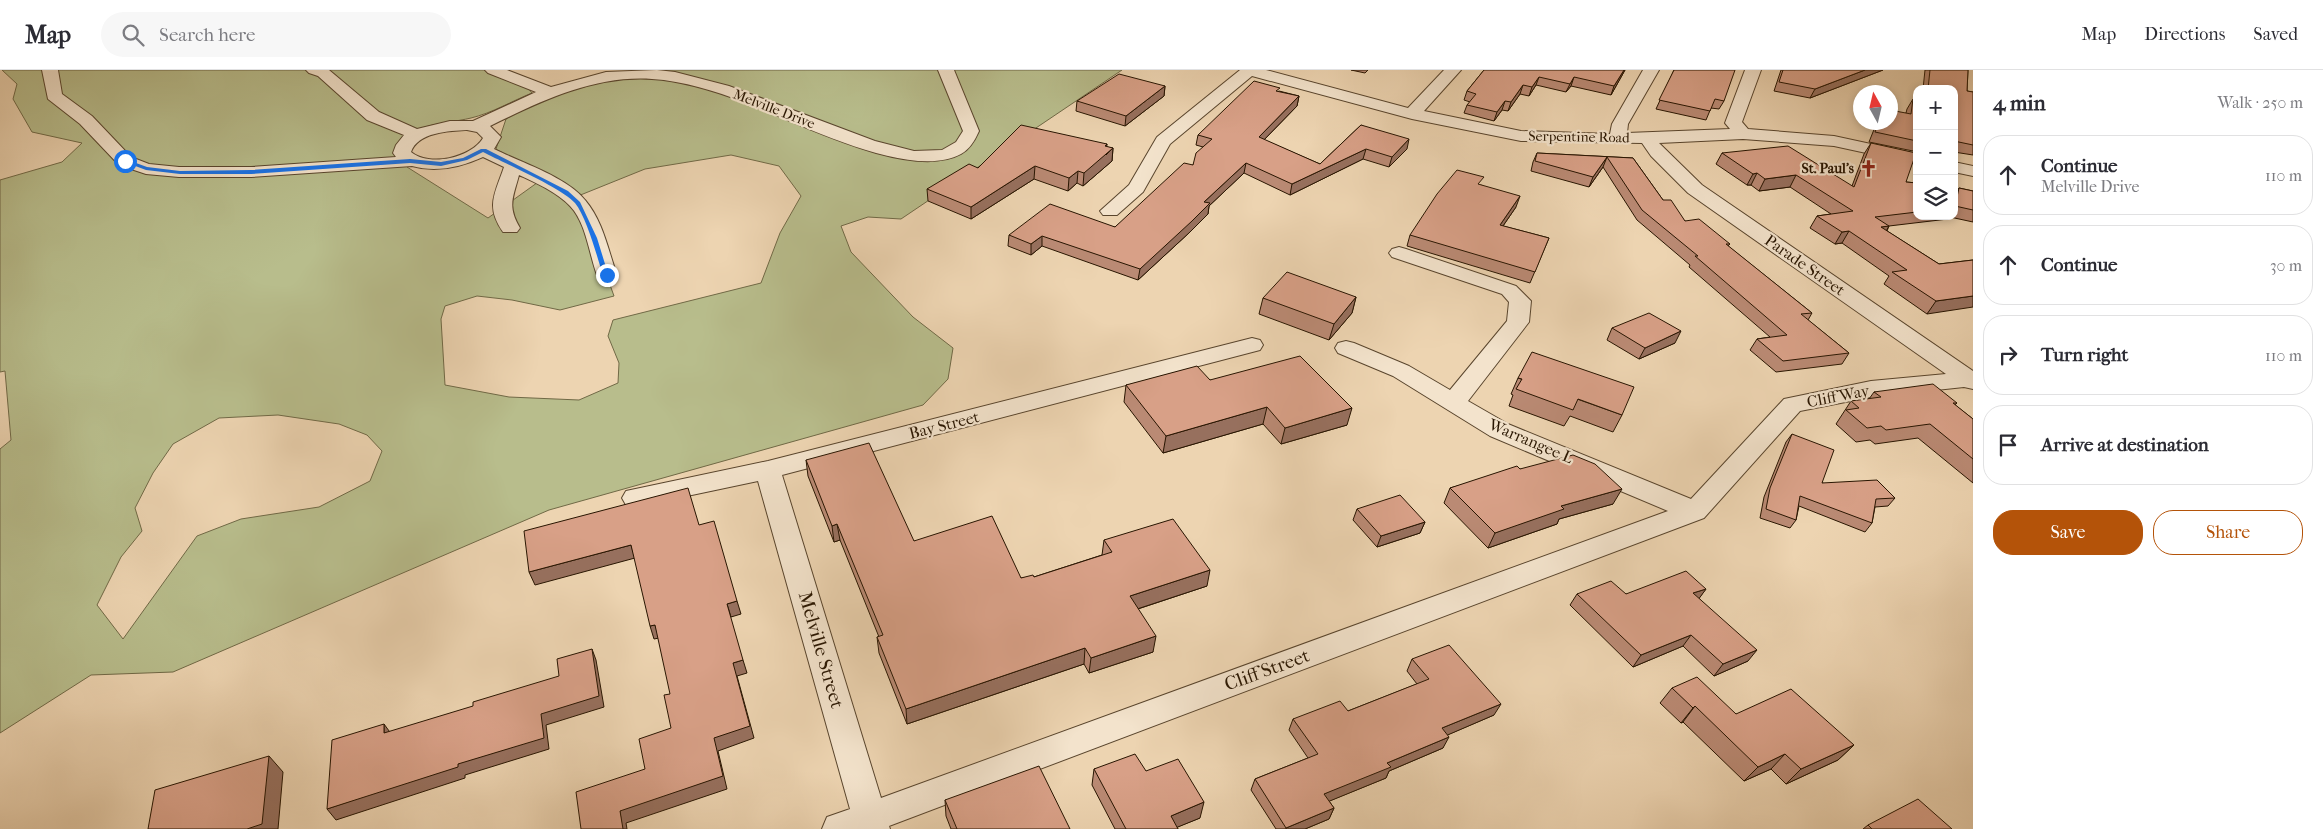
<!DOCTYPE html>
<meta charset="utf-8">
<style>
:root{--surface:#fff;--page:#f7f7f7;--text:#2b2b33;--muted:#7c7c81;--line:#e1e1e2;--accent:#b45309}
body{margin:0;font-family:"IM FELL French Canon",serif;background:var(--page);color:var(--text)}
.controls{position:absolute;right:15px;top:15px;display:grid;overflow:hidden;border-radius:10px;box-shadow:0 2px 8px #0003}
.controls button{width:45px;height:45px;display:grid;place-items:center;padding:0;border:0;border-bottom:1px solid var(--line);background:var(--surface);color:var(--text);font:25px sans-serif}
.compass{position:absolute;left:1853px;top:15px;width:45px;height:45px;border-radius:50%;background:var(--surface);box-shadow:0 2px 8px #0003;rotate:352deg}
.stop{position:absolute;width:15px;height:15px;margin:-11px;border:4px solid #1a73e8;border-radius:50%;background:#fff}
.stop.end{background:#1a73e8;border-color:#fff;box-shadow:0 1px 5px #0008}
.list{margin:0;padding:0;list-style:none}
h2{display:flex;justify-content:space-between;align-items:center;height:65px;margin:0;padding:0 20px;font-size:21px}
h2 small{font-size:16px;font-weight:400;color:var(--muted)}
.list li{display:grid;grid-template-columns:32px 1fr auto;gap:15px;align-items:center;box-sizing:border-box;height:80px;margin:0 10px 10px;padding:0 10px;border:1px solid var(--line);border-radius:20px}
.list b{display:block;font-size:19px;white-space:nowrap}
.list p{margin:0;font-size:16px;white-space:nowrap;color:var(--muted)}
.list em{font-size:16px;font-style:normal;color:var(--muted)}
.actions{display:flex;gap:10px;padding:15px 20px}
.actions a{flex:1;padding:11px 0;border:1px solid var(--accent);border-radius:20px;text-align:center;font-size:18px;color:var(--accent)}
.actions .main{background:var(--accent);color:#fff}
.icon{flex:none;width:28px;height:28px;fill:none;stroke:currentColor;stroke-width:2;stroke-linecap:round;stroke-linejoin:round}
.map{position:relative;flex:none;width:1973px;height:759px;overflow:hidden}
header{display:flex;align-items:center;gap:30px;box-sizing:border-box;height:70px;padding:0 25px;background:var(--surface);border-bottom:1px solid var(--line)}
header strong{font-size:24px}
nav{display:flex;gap:28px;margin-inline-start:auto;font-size:18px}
.search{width:350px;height:45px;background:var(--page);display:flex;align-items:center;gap:12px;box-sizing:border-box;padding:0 18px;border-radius:28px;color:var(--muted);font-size:19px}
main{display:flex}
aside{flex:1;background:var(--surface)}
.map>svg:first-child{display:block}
</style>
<header>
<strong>Map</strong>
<div class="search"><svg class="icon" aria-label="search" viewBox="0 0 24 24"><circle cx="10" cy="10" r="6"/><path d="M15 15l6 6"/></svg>Search here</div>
<nav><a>Map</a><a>Directions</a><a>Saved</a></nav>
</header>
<main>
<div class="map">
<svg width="1973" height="759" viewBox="0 0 1973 759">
<rect width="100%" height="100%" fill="#edd4b1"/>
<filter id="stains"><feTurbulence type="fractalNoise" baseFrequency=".004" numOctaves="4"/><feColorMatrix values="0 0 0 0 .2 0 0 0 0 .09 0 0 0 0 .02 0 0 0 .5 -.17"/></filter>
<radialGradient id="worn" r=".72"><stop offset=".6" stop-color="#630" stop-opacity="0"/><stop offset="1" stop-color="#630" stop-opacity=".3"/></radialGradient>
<path fill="#b8bd8c" stroke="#706946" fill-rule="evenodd" d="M2,0H498L522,11L532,23C512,31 492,43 471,48C442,55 408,52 394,83L407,97L488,148L541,110L572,123L496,79L506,49L544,26L584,17L637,0H1122L901,149L868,147L841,156L851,182L913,247L953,278L948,309L923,335L549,440L173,602L91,605L0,663V379L11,370L5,301L0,302V110L62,92L82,73L32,62L13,29L17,14ZM731,85L779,96L801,126L780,163L761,213L613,250L608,266L619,293L618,313L579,330L509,327L445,315L441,249L445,236L477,226L512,230L560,240L614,226L578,126L645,99ZM278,345L339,354L367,365L382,381L370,411L319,437L241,449L197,466L123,569L97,535L121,487L142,461L135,438L153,403L173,374L219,348Z"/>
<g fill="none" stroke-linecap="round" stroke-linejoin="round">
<defs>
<g id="minor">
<path d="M42,0H58L62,24L92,46L131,87L149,94L179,97H251L396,87L393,83L396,75L404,65L367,50L318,6L309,3L306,0H329L379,42L417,59L450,51H473L536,22L488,3L485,0H507L551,17L606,2L657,0L675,2L729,16L875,71L914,81L942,80L956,72L963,61L938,0H954L979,61C975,70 970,79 961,84C910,112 795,51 744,32C715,21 684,11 652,9C595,5 541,31 490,56L501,67L494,79C520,92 567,107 585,130C603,151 608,180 617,205L614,209L607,211L600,209L597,205C589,184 586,152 570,136C557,122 536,113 519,105C513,128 507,136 520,158L517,162H503C485,136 495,124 504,97L483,87C461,97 436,103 412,96L251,107H179L146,104L119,95L80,54L48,29ZM467,60L477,62L483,68C471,88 429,97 411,82C418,62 449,61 467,60Z"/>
<polygon points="1240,0 1266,0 1408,38 1444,0 1461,0 1424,41 1521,61 1610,64 1612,54 1643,0 1659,0 1628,54 1627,63 1730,59 1725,53 1745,0 1761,0 1742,52 1748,59 1834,66 1917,84 1917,94 1834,76 1743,69 1659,73 1702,115 1973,301 1973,319 1964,317 1871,327 1800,341 1704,448 889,756 890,759 822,759 827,747 850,739 758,411 635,437 626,435 622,428 626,421 768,391 1252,268 1260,270 1263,275 1260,280 782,405 881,728 1668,441 1490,366 1393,306 1338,283 1335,278 1338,273 1346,271 1354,273 1409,296 1450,320 1507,251 1509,232 1502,224 1392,187 1389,183 1392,179 1399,177 1406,179 1516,216 1531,231 1529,252 1468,331 1508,354 1691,429 1784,329 1871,311 1946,304 1688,123 1651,86 1642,73 1521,71 1412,49 1252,6 1170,74 1143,122 1117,145 1103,145 1100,141 1129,115 1157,67"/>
<polygon points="1954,92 1973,96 1973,106 1954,102"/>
</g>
</defs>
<use href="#minor" stroke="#59452d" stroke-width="2"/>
<use href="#minor" fill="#f3e3cc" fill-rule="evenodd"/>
</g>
<g fill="#ba8a74" stroke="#281501">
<polygon points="1351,0 1368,0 1365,3"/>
<polygon points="1484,0 1625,0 1611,25 1571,16 1566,22 1536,15 1529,26 1520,24 1508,41 1502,40 1494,51 1464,43 1467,35 1470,32 1464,30 1467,21"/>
<polygon points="1674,0 1724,31 1719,39 1711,38 1706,50 1656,39"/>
<polygon points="1781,0 1883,0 1810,28 1774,21"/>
<polygon points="1925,0 1968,0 1967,21 1973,22 1973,85 1954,82 1954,19 1923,19"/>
<polygon points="1165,16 1164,26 1125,56 1076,41 1077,31"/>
<polygon points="1279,21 1299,26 1297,36 1264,70 1320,94 1361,55 1407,79 1389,97 1363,89 1290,125 1244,103 1209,136 1208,144 1190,162 1138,210 1042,176 1031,185 1008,176 1009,165 1115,157 1193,95 1203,77 1196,75 1198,65"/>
<polygon points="1913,29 1917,30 1917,75 1913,81 1869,72 1877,52 1890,52 1906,43 1907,39"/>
<polygon points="1871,73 1906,112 1917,113 1917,146 1954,146 1954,125 1959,118 1973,121 1973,152 1950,147 1948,149 1889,156 1887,161 1939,194 1973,190 1927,244 1884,214 1889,206 1842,173 1835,174 1810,158 1817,146 1831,144 1790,117 1759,121 1751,115 1747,115 1716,94 1722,83 1852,116 1864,84"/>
<polygon points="1107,74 1106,77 1113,78 1112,91 1083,116 1077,113 1068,121 1034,109 971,149 928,131 927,119 978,98"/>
<polygon points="1537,83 1633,88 1663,130 1685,151 1730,174 1728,176 1812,243 1808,250 1849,283 1842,294 1776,302 1750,280 1757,269 1770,267 1689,197 1690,195 1637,150 1603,97 1589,117 1531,101 1533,92"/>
<polygon points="1481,115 1516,137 1503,156 1549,168 1530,213 1407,176 1410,165"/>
<polygon points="1356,227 1352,243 1329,270 1259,244 1263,228"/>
<polygon points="1612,258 1675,273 1639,289 1607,270"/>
<polygon points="1518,308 1622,345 1613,362 1570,346 1564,356 1509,336 1513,325 1511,324"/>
<polygon points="1210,310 1347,355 1281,374 1263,354 1163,383 1124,332 1126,315"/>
<polygon points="1874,322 1957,333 1955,335 1973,349 1973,413 1918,368 1875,374 1870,370 1856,372 1836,354 1851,331 1869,329"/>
<polygon points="1792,364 1822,413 1895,428 1888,436 1875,437 1872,453 1865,462 1799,436 1796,450 1790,458 1760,448 1764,427 1786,372"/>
<polygon points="806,390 914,471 1021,508 1034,507 1102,485 1104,470 1207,516 1138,539 1153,582 1089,603 1084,594 907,654 879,583 877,567 879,567 840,470 834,472 808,406"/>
<polygon points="1520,399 1613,434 1559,449 1557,454 1488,478 1444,433 1450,418"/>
<polygon points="1357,439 1425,452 1420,463 1377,477 1353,450"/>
<polygon points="1706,519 1699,528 1748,591 1714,606 1683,576 1633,597 1570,535 1577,524 1626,524"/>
<polygon points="1412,589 1494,645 1447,665 1443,678 1389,701 1386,708 1329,731 1334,738 1329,749 1305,759 1276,759 1251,720 1255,709 1308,688 1289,660 1293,649 1348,641 1417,614 1407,601"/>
<polygon points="1672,618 1736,644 1854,675 1838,690 1786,714 1771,699 1744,711 1683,652 1681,653 1660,633"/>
<polygon points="1094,699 1146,701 1200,748 1177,757 1178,759 1115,759 1092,715"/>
<polygon points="945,730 1070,759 951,759 946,746"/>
<polygon points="1868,755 1952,759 1863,759"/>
</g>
<g fill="#97705e" stroke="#281501">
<polygon points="1624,0 1625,0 1611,25 1614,16"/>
<polygon points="1865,0 1883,0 1810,28 1815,19"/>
<polygon points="1539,7 1536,15 1529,26 1532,17"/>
<polygon points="1574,7 1571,16 1566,22 1570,14"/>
<polygon points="1523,15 1520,24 1508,41 1511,32"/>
<polygon points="1165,16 1164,26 1125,56 1126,46"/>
<polygon points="1299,26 1297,36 1257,77 1259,67"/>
<polygon points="1505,31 1502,40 1494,51 1497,42"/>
<polygon points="1409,69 1407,79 1389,97 1392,87"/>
<polygon points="1107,74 1106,85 1113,78 1112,91 1083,116 1084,103"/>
<polygon points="1366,79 1363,89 1290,125 1292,114"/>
<polygon points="1607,87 1603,97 1589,117 1593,107"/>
<polygon points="1246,93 1244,103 1209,136 1208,144 1190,162 1138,210 1140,199 1204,132"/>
<polygon points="1035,96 1034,109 971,149 971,137"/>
<polygon points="1078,101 1077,113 1068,121 1069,108"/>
<polygon points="1757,103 1751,115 1747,115 1753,104"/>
<polygon points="1796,105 1790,117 1759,121 1765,109"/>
<polygon points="1520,126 1516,137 1496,166 1500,155"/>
<polygon points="1889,156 1882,168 1881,157"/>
<polygon points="1849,161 1842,173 1835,174 1842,162"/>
<polygon points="1042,166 1042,176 1031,185 1031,174"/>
<polygon points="1973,226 1973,237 1927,244 1936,231"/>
<polygon points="1356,227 1352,243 1329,270 1334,254"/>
<polygon points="1681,261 1675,273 1639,289 1645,278"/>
<polygon points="1267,337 1263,354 1163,383 1166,366"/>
<polygon points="1352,338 1347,355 1281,374 1285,358"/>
<polygon points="1622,419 1613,434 1559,449 1557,454 1488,478 1495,463 1561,436"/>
<polygon points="1425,452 1420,463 1377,477 1381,466"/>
<polygon points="837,454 840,470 834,472 832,456"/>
<polygon points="631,475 635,488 535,515 529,502"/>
<polygon points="1210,500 1207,516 1128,542 1130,526"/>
<polygon points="1706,519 1698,530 1693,523"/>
<polygon points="737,531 741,544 731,547 727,534"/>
<polygon points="655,555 659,568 654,569 650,556"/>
<polygon points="1691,565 1683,576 1633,597 1641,585"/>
<polygon points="1156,566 1153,582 1089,603 1091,588"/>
<polygon points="1085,578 1084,594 907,654 906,639"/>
<polygon points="592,579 596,590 604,637 546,655 549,679 465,705 465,708 336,750 327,739 458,694 541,644"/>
<polygon points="1757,580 1748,591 1714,606 1723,594"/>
<polygon points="743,590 747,603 737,606 754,668 718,681 727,719 626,753 627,759 622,759 620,741 714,668 733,593"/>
<polygon points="1501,634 1494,645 1436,670 1442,658"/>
<polygon points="1695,636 1683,652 1681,653 1693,638"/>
<polygon points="384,654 392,665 384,663"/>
<polygon points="1449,667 1443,678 1389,701 1386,708 1320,735 1324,724 1387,693"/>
<polygon points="1854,675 1838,690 1786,714 1801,699"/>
<polygon points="1785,684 1771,699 1744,711 1758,697"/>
<polygon points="269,686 283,702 278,759 247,759"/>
<polygon points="1204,732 1200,748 1173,759 1171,746"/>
<polygon points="1334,738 1329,749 1305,759 1286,759 1286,758"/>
</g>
<g fill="#d8a087" stroke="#281501">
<polygon points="1484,0 1624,0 1614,16 1574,7 1570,14 1539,7 1532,17 1523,15 1511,32 1505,31 1497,42 1467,35 1476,24 1467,21"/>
<polygon points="1674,0 1735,0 1724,31 1715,29 1710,41 1659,30"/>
<polygon points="1783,0 1865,0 1815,19 1779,12"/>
<polygon points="1930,0 1968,0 1967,21 1973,22 1973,75 1954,71 1954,19 1928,19"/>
<polygon points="1119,4 1165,16 1126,46 1077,31"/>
<polygon points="1254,11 1280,18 1276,21 1299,26 1259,67 1320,94 1361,55 1409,69 1392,87 1366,79 1292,114 1246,93 1204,132 1210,133 1192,151 1140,199 1042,166 1031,174 1009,165 1050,134 1115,157 1184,93 1193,95 1196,83 1212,69 1198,65"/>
<polygon points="1913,29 1917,30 1917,71 1875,62 1879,52 1890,52 1890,40 1911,44"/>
<polygon points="1021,55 1107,74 1105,76 1113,78 1084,103 1078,101 1069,108 1035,96 971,137 927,119 969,94 978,98"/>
<polygon points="1871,73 1916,83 1906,112 1917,113 1917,142 1875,147 1889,156 1881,157 1939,194 1973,190 1973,226 1936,231 1892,202 1907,200 1849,161 1842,162 1817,146 1853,141 1796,105 1765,109 1757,103 1753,104 1722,83 1788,76 1854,117"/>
<polygon points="1537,83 1633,88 1663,130 1671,130 1685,151 1699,149 1730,174 1726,174 1812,243 1801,244 1849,283 1783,291 1757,269 1787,265 1695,186 1698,186 1642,140 1607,87 1593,107 1535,91"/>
<polygon points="1457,100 1484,107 1478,114 1520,126 1500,155 1549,168 1535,202 1410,165 1437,124"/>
<polygon points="1959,118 1973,121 1973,140 1955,136"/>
<polygon points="1287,202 1356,227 1334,254 1263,228"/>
<polygon points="1649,243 1681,261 1645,278 1612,258"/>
<polygon points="1532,282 1634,317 1622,345 1578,329 1573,340 1516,319 1522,309 1518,308"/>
<polygon points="1300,286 1352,338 1285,358 1267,337 1166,366 1126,315 1197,296 1210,310"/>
<polygon points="1933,314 1957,333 1953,333 1973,349 1973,389 1930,354 1886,360 1881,356 1867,358 1846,340 1859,338 1851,331 1881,327 1874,322"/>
<polygon points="1792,364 1834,380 1822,413 1877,410 1895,428 1876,429 1872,453 1800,426 1796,450 1766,439 1770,418"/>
<polygon points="869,373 914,471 992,446 1021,508 1033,505 1034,507 1112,482 1104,470 1173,449 1210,500 1130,526 1156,566 1091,588 1085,578 906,639 877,567 883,565 837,454 832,456 806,390"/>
<polygon points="1573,385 1595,394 1622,419 1561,436 1564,439 1495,463 1450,418 1517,396 1520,399"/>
<polygon points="688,418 699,455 714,451 737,531 727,534 743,590 733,593 750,656 714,668 723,706 620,741 623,759 581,759 576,722 645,699 639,669 671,658 664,625 670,624 655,555 650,556 631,475 529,502 524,461"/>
<polygon points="1400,425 1425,452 1381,466 1357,439"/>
<polygon points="1686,501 1706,519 1693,523 1757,580 1723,594 1691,565 1641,585 1577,524 1611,511 1626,524"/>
<polygon points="1449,575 1501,634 1442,658 1449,667 1387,693 1391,697 1324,724 1334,738 1286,758 1255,709 1318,684 1293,649 1340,631 1348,641 1429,609 1412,589"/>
<polygon points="592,579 599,626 541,644 544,668 458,694 458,697 327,739 332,670 384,654 384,663 473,636 473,632 559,606 557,589"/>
<polygon points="1697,607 1736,644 1791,619 1854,675 1801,699 1785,684 1758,697 1695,636 1693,638 1672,618"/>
<polygon points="1135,684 1146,701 1178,689 1204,732 1171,746 1178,759 1126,759 1094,699"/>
<polygon points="269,686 262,754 247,759 148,759 155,720"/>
<polygon points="1039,696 1070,759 957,759 945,730"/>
<polygon points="1918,729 1952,759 1872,759 1868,755"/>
</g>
<path fill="#1a73e8" d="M481,79H486L568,121L580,132L597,168L609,207L603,205C597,187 587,148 575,133C562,118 504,93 483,82L467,90L441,96L410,93L251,104H180L146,100L122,91L125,89L147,97L180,101L251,100L410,89L441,92L463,88Z"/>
<defs>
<symbol id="church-bare" viewBox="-9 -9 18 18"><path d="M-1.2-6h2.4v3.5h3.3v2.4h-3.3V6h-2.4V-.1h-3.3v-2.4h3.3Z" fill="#8f2418" stroke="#f3e3cc" stroke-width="2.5" paint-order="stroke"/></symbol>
</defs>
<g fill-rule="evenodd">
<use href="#church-bare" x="1856" y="86" width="25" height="25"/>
</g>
<g text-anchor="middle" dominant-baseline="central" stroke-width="4.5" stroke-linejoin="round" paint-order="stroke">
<g font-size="14" fill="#281501" stroke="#f3e3cc">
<text transform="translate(774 39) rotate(21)">Melville Drive</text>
<text transform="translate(1579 67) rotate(1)">Serpentine Road</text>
</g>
<g font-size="14" font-weight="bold" fill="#281501" stroke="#f3e3cc" text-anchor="end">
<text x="1854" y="98">St. Paul's</text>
</g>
<g font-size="16" fill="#281501" stroke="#f3e3cc">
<text transform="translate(1805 195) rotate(35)">Parade Street</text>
<text transform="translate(1838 326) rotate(-11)">Cliff Way</text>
<text transform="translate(944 355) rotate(-14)">Bay Street</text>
<text transform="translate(1531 371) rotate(23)">Warrangee L</text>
</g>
<g font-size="19" fill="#281501" stroke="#f3e3cc">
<text transform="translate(821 580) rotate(74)">Melville Street</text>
<text transform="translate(1267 600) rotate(-20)">Cliff Street</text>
</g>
</g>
<rect width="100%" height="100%" filter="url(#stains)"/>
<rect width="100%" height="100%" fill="url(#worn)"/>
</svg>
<div class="controls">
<button>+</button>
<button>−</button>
<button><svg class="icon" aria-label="layers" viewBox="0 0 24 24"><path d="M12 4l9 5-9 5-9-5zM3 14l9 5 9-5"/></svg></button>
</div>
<svg class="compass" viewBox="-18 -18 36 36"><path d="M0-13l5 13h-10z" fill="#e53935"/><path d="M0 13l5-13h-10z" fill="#7c7c81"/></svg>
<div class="stop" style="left:125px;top:91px"></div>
<div class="stop end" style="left:607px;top:205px"></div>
</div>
<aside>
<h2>4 min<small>Walk · 250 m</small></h2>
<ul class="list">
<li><svg class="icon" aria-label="ahead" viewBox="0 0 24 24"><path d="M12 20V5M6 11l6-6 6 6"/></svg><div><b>Continue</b><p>Melville Drive</p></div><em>110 m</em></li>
<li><svg class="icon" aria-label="ahead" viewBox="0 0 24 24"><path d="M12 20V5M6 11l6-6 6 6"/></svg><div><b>Continue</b></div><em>30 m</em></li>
<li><svg class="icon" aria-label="right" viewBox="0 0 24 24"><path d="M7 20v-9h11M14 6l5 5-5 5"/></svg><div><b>Turn right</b></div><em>110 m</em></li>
<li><svg class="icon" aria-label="arrive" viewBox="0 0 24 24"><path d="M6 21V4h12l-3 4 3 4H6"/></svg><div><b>Arrive at destination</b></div></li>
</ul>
<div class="actions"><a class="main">Save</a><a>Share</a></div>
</aside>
</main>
